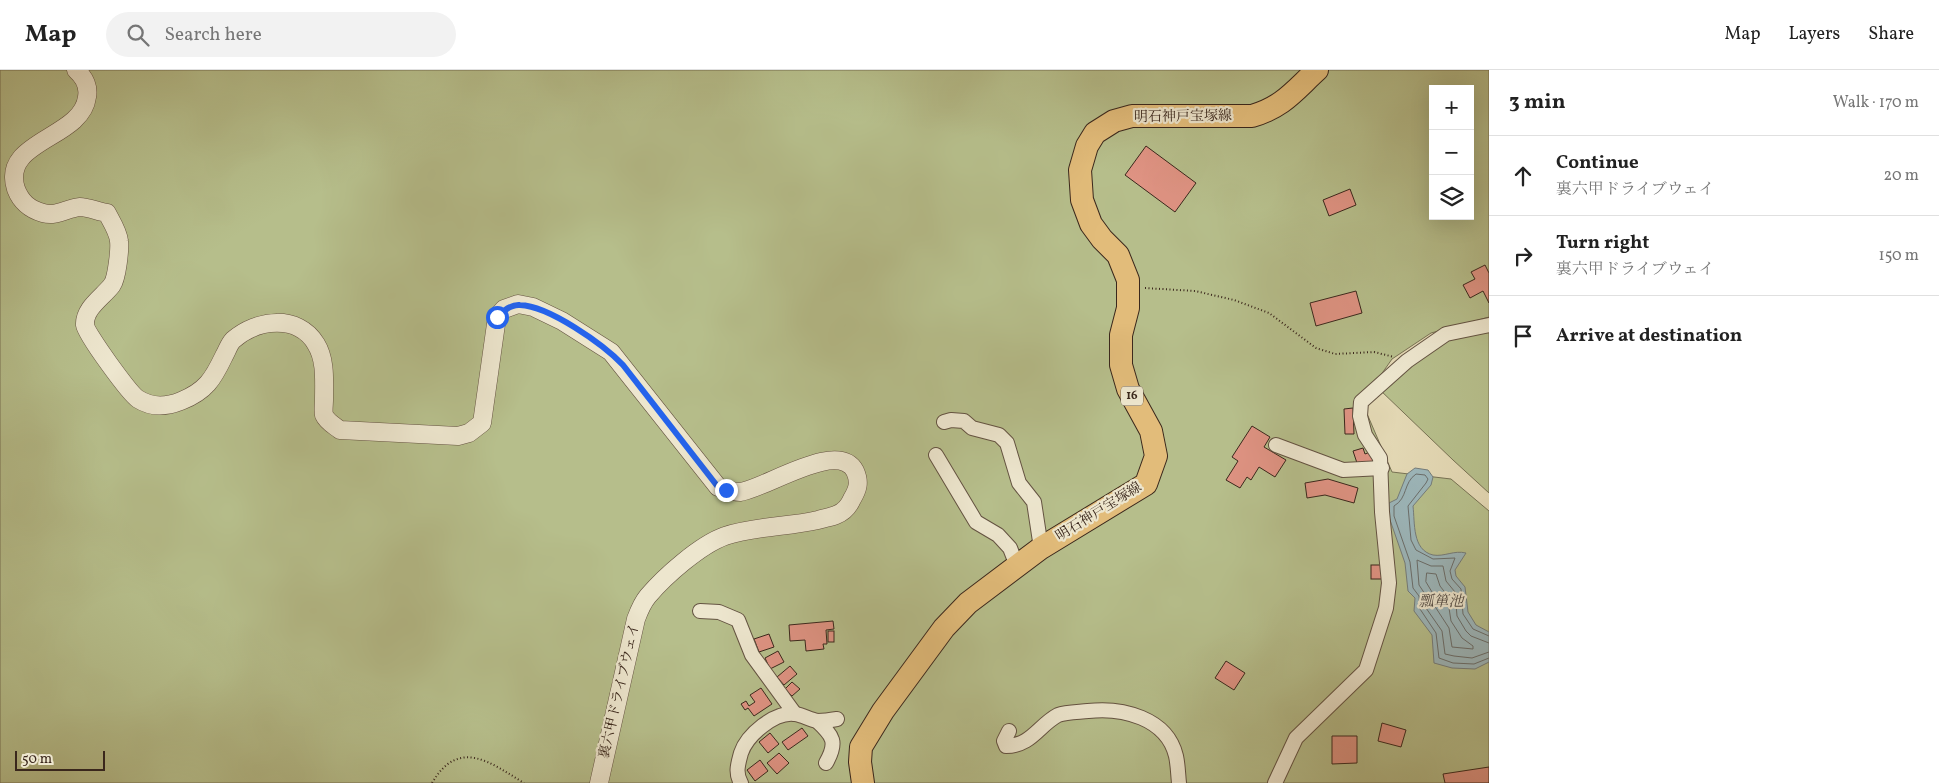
<!DOCTYPE html>
<meta charset="utf-8">
<style>
:root{--surface:#fff;--page:#f2f2f2;--text:#222;--muted:#767676;--line:#e0e0e0}
body{margin:0;font-family:Vollkorn,"Noto Serif JP",serif;background:var(--page);color:var(--text)}
.controls{position:absolute;right:15px;top:15px;display:grid;overflow:hidden;border-radius:0px;box-shadow:0 5px 20px #0002}
.controls button{width:45px;height:45px;display:grid;place-items:center;padding:0;border:0;border-bottom:1px solid var(--line);background:var(--surface);color:var(--text);font:25px sans-serif}
.scale{position:absolute;left:15px;bottom:12px;width:90px;box-sizing:border-box;padding-left:5px;border:2px solid #3a271c;border-top:0;font-size:14px;line-height:18px;white-space:nowrap;color:#3a271c;-webkit-text-stroke:4px #ede6ce;paint-order:stroke}
.stop{position:absolute;width:15px;height:15px;margin:-11px;border:4px solid #2563eb;border-radius:50%;background:#fff}
.stop.end{background:#2563eb;border-color:#fff;box-shadow:0 1px 5px #0008}
.list{margin:0;padding:0;list-style:none}
h2{display:flex;justify-content:space-between;align-items:center;height:65px;margin:0;padding:0 20px;font-size:21px}
h2 small{font-size:16px;font-weight:400;color:var(--muted)}
.list li{display:grid;grid-template-columns:32px 1fr auto;gap:15px;align-items:center;box-sizing:border-box;height:80px;padding:0 20px;border-top:1px solid var(--line)}
.list b{display:block;font-size:19px;white-space:nowrap}
.list p{margin:0;font-size:16px;white-space:nowrap;color:var(--muted)}
.list em{font-size:16px;font-style:normal;color:var(--muted)}
.icon{flex:none;width:28px;height:28px;fill:none;stroke:currentColor;stroke-width:2;stroke-linecap:round;stroke-linejoin:round}
.map{position:relative;flex:none;width:1489px;height:713px;overflow:hidden}
header{display:flex;align-items:center;gap:30px;box-sizing:border-box;height:70px;padding:0 25px;background:var(--surface);border-bottom:1px solid var(--line)}
header strong{font-size:24px}
nav{display:flex;gap:28px;margin-inline-start:auto;font-size:18px}
.search{width:350px;height:45px;background:var(--page);display:flex;align-items:center;gap:12px;box-sizing:border-box;padding:0 18px;border-radius:28px;color:var(--muted);font-size:19px}
main{display:flex}
aside{flex:1;background:var(--surface)}
.map>svg:first-child{display:block}
</style>
<header>
<strong>Map</strong>
<div class="search"><svg class="icon" aria-label="search" viewBox="0 0 24 24"><circle cx="10" cy="10" r="6"/><path d="M15 15l6 6"/></svg>Search here</div>
<nav><a>Map</a><a>Layers</a><a>Share</a></nav>
</header>
<main>
<div class="map">
<svg width="1489" height="713" viewBox="0 0 1489 713">
<rect width="100%" height="100%" fill="#e3d8b4"/>
<filter id="stains"><feTurbulence type="fractalNoise" baseFrequency=".004" numOctaves="4"/><feColorMatrix values="0 0 0 0 .2 0 0 0 0 .09 0 0 0 0 .02 0 0 0 .5 -.17"/></filter>
<radialGradient id="worn" r=".72"><stop offset=".6" stop-color="#630" stop-opacity="0"/><stop offset="1" stop-color="#630" stop-opacity=".3"/></radialGradient>
<g fill="#b6be8b" stroke="#787254" fill-rule="evenodd">
<path d="M0,0H1489V247L1431,263L1392,289L1362,332L1392,402L1451,409L1489,441V713H0ZM1433,19H1470V146H1433Z"/>
<polygon points="1489,259 1489,423 1453,390 1379,319 1452,267"/>
</g>
<path fill="#9cb6ba" stroke="#757d7b" d="M1415,398L1428,400L1433,407L1431,415L1413,436C1415,453 1412,480 1433,485C1444,487 1454,480 1466,483L1455,500L1456,506L1465,517L1468,542L1476,555L1489,562V592L1475,599L1452,598L1434,593L1432,565L1414,541L1415,528L1408,521L1405,493L1389,447V433L1397,429L1407,404Z"/>
<g fill="none" stroke-linecap="round" stroke-linejoin="round">
<g stroke="#6b6e6b" stroke-width="1">
<polygon points="1427,503 1436,504 1440,516 1447,525 1451,551 1462,568 1473,576 1473,579 1452,577 1449,558 1434,535 1432,522 1426,512"/>
<path d="M1489,566L1473,559L1463,544L1461,519L1452,509L1450,501L1455,488L1433,489L1416,480L1411,470L1408,436L1426,413L1428,409L1425,405L1416,404C1403,413 1408,428 1394,436V446L1410,492L1413,518L1419,526L1420,539L1436,563L1439,588L1453,593L1474,594L1489,588"/>
<polyline points="1489,573 1471,566 1466,561 1457,546 1455,522 1446,511 1443,496 1431,496 1417,490 1419,515 1425,524 1426,538 1442,561 1445,584 1454,586 1472,588 1489,582"/>
</g>
</g>
<g fill="#df9383" stroke="#3a271c">
<polygon points="1146,76 1196,113 1175,142 1125,105"/>
<polygon points="1350,119 1356,135 1329,146 1323,130"/>
<polygon points="1485,195 1489,203 1489,233 1483,221 1470,228 1463,215 1475,209 1471,202"/>
<polygon points="1356,221 1362,243 1316,256 1310,233"/>
<polygon points="1353,338 1354,364 1345,364 1344,339"/>
<polygon points="1252,356 1270,367 1264,377 1286,390 1275,407 1259,397 1251,410 1247,407 1240,418 1226,410 1238,391 1232,387"/>
<polygon points="1363,378 1365,384 1370,382 1373,391 1358,396 1353,381"/>
<polygon points="1328,409 1358,418 1354,433 1325,425 1307,428 1305,413"/>
<rect x="1371" y="495" width="13" height="14"/>
<polygon points="833,551 834,559 826,560 827,574 823,574 824,579 806,581 805,570 790,571 789,555"/>
<rect x="828" y="561" width="6" height="11"/>
<polygon points="769,564 774,577 759,582 754,569"/>
<polygon points="778,581 784,592 770,599 765,588"/>
<polygon points="1226,591 1245,603 1234,620 1215,608"/>
<polygon points="790,596 797,604 784,615 777,607"/>
<polygon points="792,612 800,619 792,626 785,619"/>
<polygon points="761,618 772,634 754,646 748,638 745,640 741,634 746,631 749,636 755,632 750,625"/>
<polygon points="1382,653 1406,660 1401,677 1378,671"/>
<polygon points="802,658 808,666 788,680 782,672"/>
<polygon points="770,663 779,674 768,683 759,672"/>
<polygon points="1332,666 1357,666 1357,693 1332,694"/>
<polygon points="779,683 789,693 777,704 767,693"/>
<polygon points="760,690 768,701 755,711 747,700"/>
<polygon points="1489,697 1489,713 1445,713 1443,704"/>
</g>
<g fill="none" stroke-linecap="round" stroke-linejoin="round">
<defs>
<g id="minor">
<polyline points="944,352 951,350 964,351 972,358 999,365 1007,373 1019,413 1034,432 1041,478"/>
<polyline points="1276,375 1343,400 1382,398"/>
<polyline points="936,385 976,452 998,465 1010,478 1017,496"/>
<polyline points="700,541 719,542 738,550 752,585 795,644"/>
<path d="M817,651C833,666 838,672 826,693"/>
<path d="M1009,661L1004,671L1006,676C1031,676 1039,655 1058,645C1066,642 1080,642 1088,641C1122,637 1167,648 1176,686C1178,695 1178,704 1179,713"/>
<path d="M741,713C735,703 738,694 741,683C747,665 775,641 795,644C803,645 810,650 818,651C824,651 831,650 837,649"/>
<polyline points="1275,713 1296,668 1366,600 1386,538 1389,513 1382,442 1380,388 1365,365 1360,346 1361,332 1407,291 1446,264 1489,255"/>
</g>
<path id="tertiary" d="M76,0C84,7 89,16 87,27C82,69 0,70 16,119C21,132 29,139 43,143C57,147 67,138 80,137C88,137 99,142 107,143C111,151 118,161 119,171C120,179 117,208 112,215C103,227 84,238 85,255C86,264 130,324 138,329C152,338 166,337 181,331C206,321 213,309 224,286C227,281 229,274 233,270C257,249 298,244 316,274C326,290 324,311 324,330C324,334 323,341 324,345C327,352 335,356 340,360L458,366L469,363L482,353L497,247L504,239L518,234L533,237L562,251L611,282L718,417C724,419 733,422 740,422C765,419 838,369 855,401C860,412 858,419 852,429C849,436 844,442 836,445C831,447 824,448 818,450C788,457 755,456 725,466C700,475 665,506 648,526C642,533 639,541 636,549L599,713"/>
<path id="primary" d="M863,713L860,692L861,677L883,641L944,558L968,533L1041,478L1146,414L1156,386L1151,361L1128,319L1121,295V265L1128,238V210L1118,185L1102,169L1091,154L1082,130L1080,100L1087,76L1095,63L1114,51L1132,46H1252C1283,37 1294,21 1317,0"/>
</defs>
<use href="#minor" stroke="#645342" stroke-width="16"/>
<use href="#tertiary" stroke="#645342" stroke-width="19"/>
<use href="#primary" stroke="#3a271c" stroke-width="24"/>
<g stroke="#3a271c" stroke-width="2" stroke-dasharray="1 2.5" stroke-linecap="butt">
<polyline points="1145,218 1195,221 1234,230 1269,243 1316,278 1335,284 1374,282 1394,287"/>
<path d="M432,713C459,667 491,693 524,713"/>
</g>
<use href="#minor" stroke="#ede6ce" stroke-width="14"/>
<use href="#tertiary" stroke="#ede6ce" stroke-width="18"/>
<use href="#primary" stroke="#e2bc7a" stroke-width="22"/>
</g>
<g fill="none" stroke-linecap="round" stroke-linejoin="round">
<path stroke="#2563eb" stroke-width="6" d="M497,247C503,241 511,234 520,235C549,236 603,274 623,295L718,417L726,420"/>
</g>
<g text-anchor="middle" dominant-baseline="central" stroke-width="4.5" stroke-linejoin="round" paint-order="stroke">
<rect fill="#ede6ce" stroke="#706051" stroke-width="1" x="1121" y="316.5" width="22" height="19" rx="4"/>
<g font-size="12" font-weight="bold" fill="#3a271c">
<text x="1132" y="326">16</text>
</g>
<g font-size="14" fill="#3a271c" stroke="#ede6ce">
<text transform="translate(1183 47) rotate(-1)">明石神戸宝塚線</text>
<text transform="translate(1099 442) rotate(-32)">明石神戸宝塚線</text>
<text transform="translate(620 621) rotate(-77)">裏六甲ドライブウェイ</text>
</g>
<g font-size="15" font-style="italic" fill="#524b44" stroke="#ede6ce">
<text x="1441" y="532">瓢箪池</text>
</g>
</g>
<rect width="100%" height="100%" filter="url(#stains)"/>
<rect width="100%" height="100%" fill="url(#worn)"/>
</svg>
<div class="controls">
<button>+</button>
<button>−</button>
<button><svg class="icon" aria-label="layers" viewBox="0 0 24 24"><path d="M12 4l9 5-9 5-9-5zM3 14l9 5 9-5"/></svg></button>
</div>
<div class="scale">50 m</div>
<div class="stop" style="left:497px;top:247px"></div>
<div class="stop end" style="left:726px;top:420px"></div>
</div>
<aside>
<h2>3 min<small>Walk · 170 m</small></h2>
<ul class="list">
<li><svg class="icon" aria-label="ahead" viewBox="0 0 24 24"><path d="M12 20V5M6 11l6-6 6 6"/></svg><div><b>Continue</b><p>裏六甲ドライブウェイ</p></div><em>20 m</em></li>
<li><svg class="icon" aria-label="right" viewBox="0 0 24 24"><path d="M7 20v-9h11M14 6l5 5-5 5"/></svg><div><b>Turn right</b><p>裏六甲ドライブウェイ</p></div><em>150 m</em></li>
<li><svg class="icon" aria-label="arrive" viewBox="0 0 24 24"><path d="M6 21V4h12l-3 4 3 4H6"/></svg><div><b>Arrive at destination</b></div></li>
</ul>
</aside>
</main>
